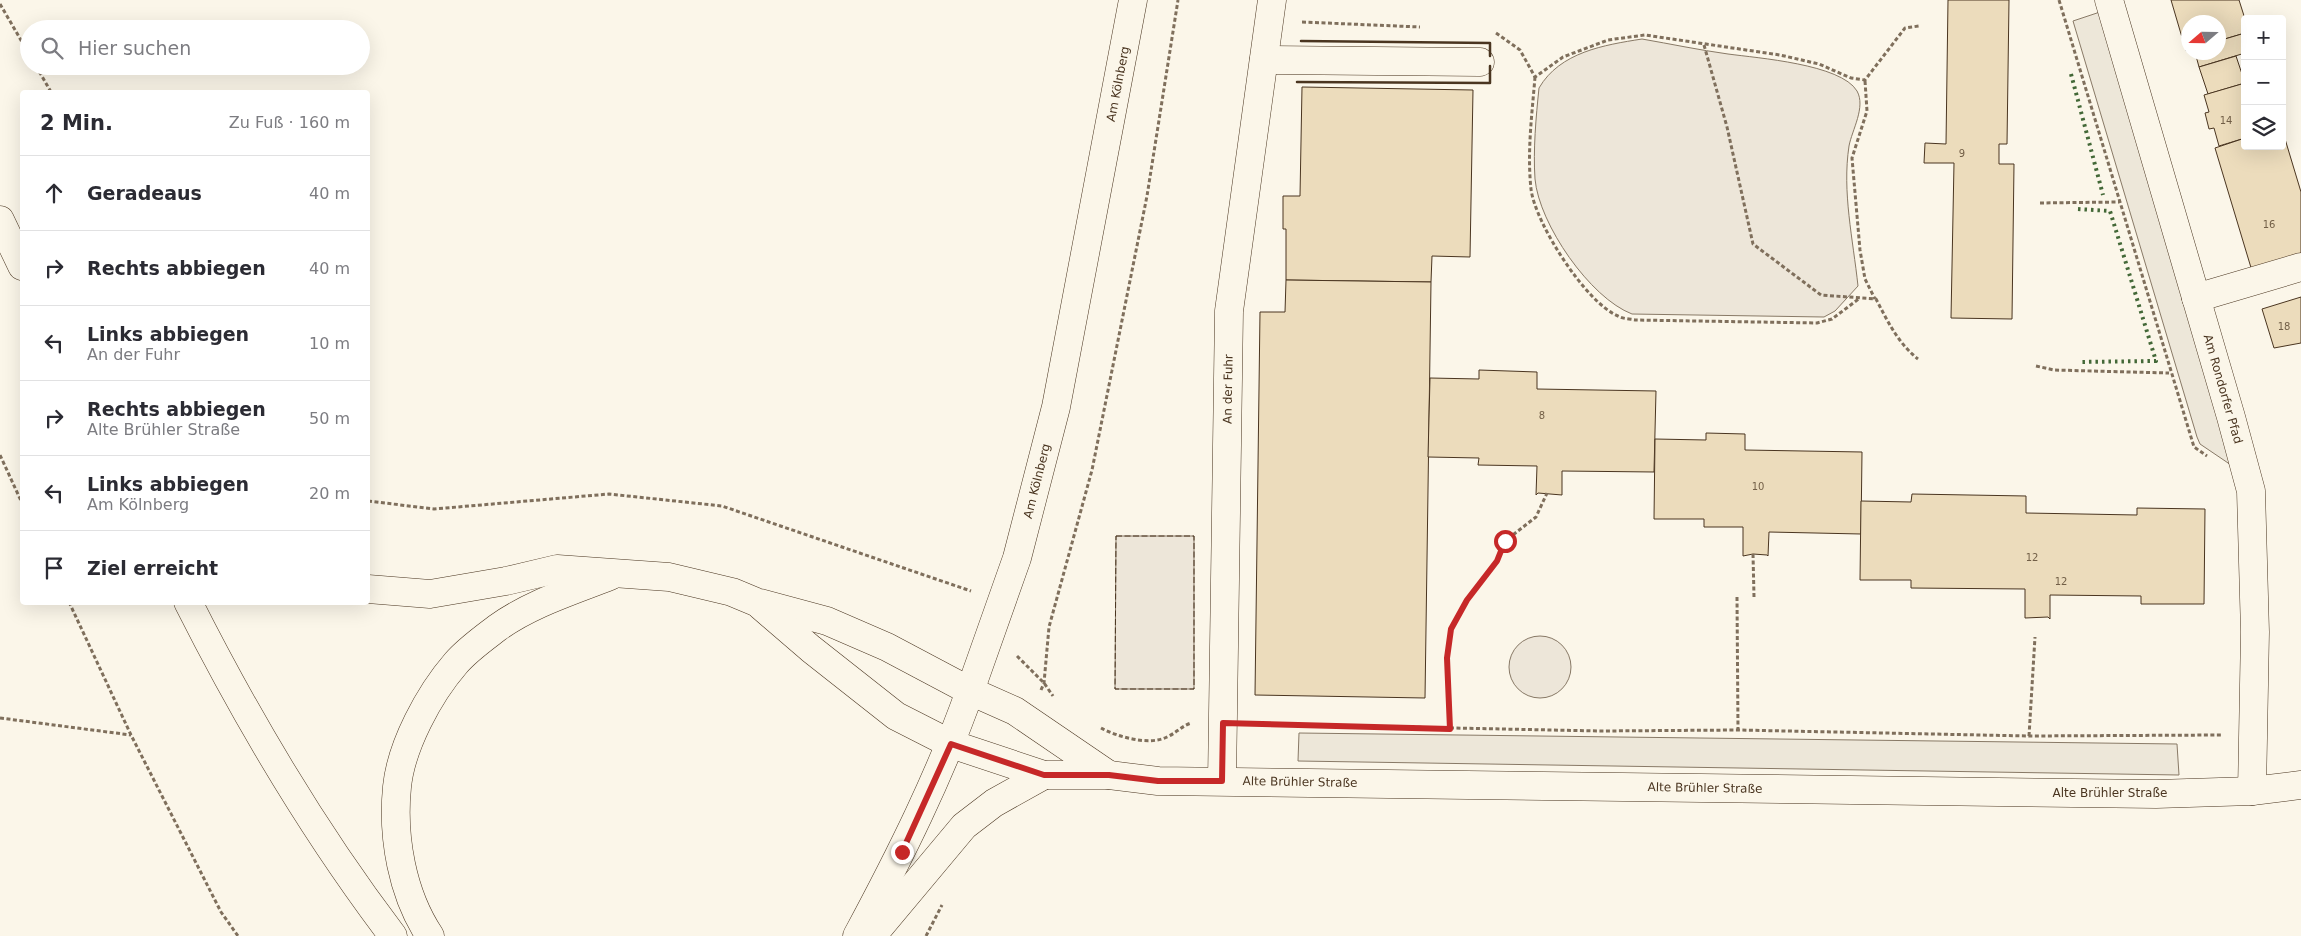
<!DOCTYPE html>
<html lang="de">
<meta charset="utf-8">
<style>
:root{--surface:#fff;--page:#f2f2f3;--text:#2b2b33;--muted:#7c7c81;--line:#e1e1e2}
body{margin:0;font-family:"DejaVu Sans",sans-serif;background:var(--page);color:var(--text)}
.controls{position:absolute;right:15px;top:15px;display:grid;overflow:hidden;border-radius:5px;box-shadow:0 5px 20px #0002}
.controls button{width:45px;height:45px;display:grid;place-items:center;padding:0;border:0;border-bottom:1px solid var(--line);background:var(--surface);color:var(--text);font:25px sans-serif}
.compass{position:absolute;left:2181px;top:15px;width:45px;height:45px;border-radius:50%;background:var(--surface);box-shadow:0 5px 20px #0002;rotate:250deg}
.stop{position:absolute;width:15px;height:15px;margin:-11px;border:4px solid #c62828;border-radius:50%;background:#fff}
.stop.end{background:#c62828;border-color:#fff;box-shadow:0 1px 5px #0008}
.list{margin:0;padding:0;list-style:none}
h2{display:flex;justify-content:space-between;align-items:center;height:65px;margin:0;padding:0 20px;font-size:21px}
h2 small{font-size:16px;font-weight:400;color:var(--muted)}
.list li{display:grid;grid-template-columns:32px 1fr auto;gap:15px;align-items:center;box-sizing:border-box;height:75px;padding:0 20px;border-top:1px solid var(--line)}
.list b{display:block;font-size:19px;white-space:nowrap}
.list p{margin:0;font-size:16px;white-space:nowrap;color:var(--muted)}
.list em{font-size:16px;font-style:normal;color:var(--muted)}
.icon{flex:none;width:28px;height:28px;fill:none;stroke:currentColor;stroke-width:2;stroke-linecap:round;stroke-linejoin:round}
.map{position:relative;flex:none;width:2301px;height:936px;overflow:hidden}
.search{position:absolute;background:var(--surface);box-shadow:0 5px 20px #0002;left:20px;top:20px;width:350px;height:55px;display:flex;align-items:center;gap:12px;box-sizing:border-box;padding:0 18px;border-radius:28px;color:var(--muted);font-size:19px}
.panel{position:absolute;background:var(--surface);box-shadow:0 5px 20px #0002;left:20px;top:90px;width:350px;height:515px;border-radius:5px}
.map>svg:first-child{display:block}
</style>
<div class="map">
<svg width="2301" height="936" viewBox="0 0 2301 936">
<rect width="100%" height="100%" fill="#fbf6e9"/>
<g fill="#ede6d9" stroke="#887966">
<path d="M1642,39C1671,44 1699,50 1728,54C1757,58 1841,64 1857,91C1866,107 1852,130 1849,146C1842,192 1853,239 1858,286L1835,311L1824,317L1632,314C1590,298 1539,224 1535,179C1533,150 1536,117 1539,88C1560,52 1604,45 1642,39Z"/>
<polygon points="1116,536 1194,536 1194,689 1115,689"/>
<circle cx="1540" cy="667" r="31"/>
</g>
<g fill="#ede7d9" stroke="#887966">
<polygon points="2100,12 2234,467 2200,444 2197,437 2073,21"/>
<polygon points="1299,733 2177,744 2179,775 1298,761"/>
</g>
<g fill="#ecdcbc" stroke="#4a3520">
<polygon points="1948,0 2009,0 2007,144 1999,144 1999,164 2014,164 2012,319 1951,318 1954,163 1924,163 1925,143 1946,144"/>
<polygon points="2171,0 2239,0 2245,19 2245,33 2218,41 2218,22 2188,22 2188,50 2186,51"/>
<polygon points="2245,33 2245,53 2199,67 2195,52 2218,52 2218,41"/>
<polygon points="2236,56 2245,83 2208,94 2199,67"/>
<polygon points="2245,83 2245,138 2219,146 2214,128 2209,129 2205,113 2209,112 2204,95"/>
<polygon points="1302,87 1473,90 1470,257 1432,256 1431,282 1286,280 1286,229 1283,229 1283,196 1300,196"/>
<polygon points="2282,129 2301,192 2301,257 2252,271 2215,148 2245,138 2245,146 2282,146"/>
<polygon points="1286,280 1431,282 1425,698 1255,695 1260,312 1285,312"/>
<polygon points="2301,297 2301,343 2274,348 2262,309"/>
<polygon points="1479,370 1537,372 1537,389 1656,391 1654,472 1562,471 1562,495 1538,493 1536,495 1537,466 1478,465 1479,458 1428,457 1430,378 1479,379"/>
<polygon points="1706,433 1745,434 1745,450 1862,452 1861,534 1769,532 1768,556 1767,555 1753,554 1743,556 1743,527 1704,527 1704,519 1654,519 1655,439 1706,440"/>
<polygon points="1912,494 2026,496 2026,513 2137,515 2137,508 2205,509 2204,604 2141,604 2141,596 2050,595 2050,619 2048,617 2025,618 2025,589 1911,588 1911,580 1860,580 1861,501 1911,502"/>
</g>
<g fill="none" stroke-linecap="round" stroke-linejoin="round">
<defs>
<g id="minor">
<polyline points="2109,0 2231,417 2251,491 2255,632 2252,791"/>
<polyline points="1264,60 1480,62"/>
<polyline points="2196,298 2301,267"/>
<polyline points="951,744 1044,775 1109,775 1158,781 2156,794 2252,791 2301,785"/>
<polyline points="1109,775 1015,711 970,691 1017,558 1056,407 1133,0"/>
<polyline points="1222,781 1229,311 1272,0"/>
<polyline points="872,936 964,826 994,803 1044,775"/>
</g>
<path id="major" d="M857,936C900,856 940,776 970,691"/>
<g id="highway">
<polyline points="0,220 22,266"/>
<polyline points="368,589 430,594 506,581 557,569 669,577 732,592 756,602 827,621 887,647 970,691"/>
<path d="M188,602C247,719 314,832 393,936"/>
<polyline points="761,606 811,649 896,716 951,744"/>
<path d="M430,936C402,894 392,837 397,787C401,746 429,694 456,663C467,650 484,638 497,628C530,604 572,591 610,576"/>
</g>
</defs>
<use href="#minor" stroke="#4a3520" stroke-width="29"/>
<use href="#major" stroke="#4a3520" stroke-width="29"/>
<use href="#highway" stroke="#4a3520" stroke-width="29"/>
<g stroke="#7f6f5c" stroke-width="3" stroke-dasharray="4 2.5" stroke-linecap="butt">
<polyline points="2059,0 2194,447 2207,456"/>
<polyline points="0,4 29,54"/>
<polyline points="1302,22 1420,27"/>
<polyline points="1496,33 1520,50 1535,77 1563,57 1608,40 1645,35 1780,55 1819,64 1851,78 1865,80 1905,28 1919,26"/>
<path d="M1704,45L1727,127L1753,244L1821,295L1876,299C1888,322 1898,343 1918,359"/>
<polyline points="36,66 51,92"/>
<path d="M1535,77C1532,114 1527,152 1531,189C1535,223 1586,303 1618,316C1623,319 1631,319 1636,320L1817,323L1832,319L1860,298"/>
<polyline points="1865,81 1867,111 1852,158 1860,250 1865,279 1875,299"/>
<polyline points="2040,203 2119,202"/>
<polyline points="2036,366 2054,370 2169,373"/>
<polyline points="0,455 22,503"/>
<polyline points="368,501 434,509 609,494 722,506 971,591"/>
<polyline points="1753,554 1754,597"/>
<polyline points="1737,597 1738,730"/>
<polyline points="69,602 131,735 221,912 238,936"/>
<polyline points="1017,656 1044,683 1053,696"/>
<polyline points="1041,690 1044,683 1049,627 1092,470 1147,196 1178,0"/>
<polyline points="0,718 131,735"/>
<polyline points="1255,724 1601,731 1738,730 2029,736 2221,735"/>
<path d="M1101,728C1118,737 1149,746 1167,737C1176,733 1182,726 1191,723"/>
<polyline points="1450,729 1447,658 1451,629 1467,600 1497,561 1505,541 1536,517 1547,493"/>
<polyline points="2029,736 2035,637"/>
<polyline points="926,936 942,905"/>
</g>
<use href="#minor" stroke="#fbf6e9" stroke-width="28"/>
<use href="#major" stroke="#fbf6e9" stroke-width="28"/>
<use href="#highway" stroke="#fbf6e9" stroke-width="28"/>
<g stroke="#436837" stroke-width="4" stroke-dasharray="2.5 4" stroke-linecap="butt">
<polyline points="2071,74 2103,195"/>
<polyline points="2078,209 2110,211 2156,361 2079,362"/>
</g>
<polygon stroke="#4a3520" stroke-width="1" stroke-dasharray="6 2.5" stroke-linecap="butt" points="1116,536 1194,536 1194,689 1115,689"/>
<g stroke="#4a3520" stroke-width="2.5">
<polyline points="1301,41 1490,43 1490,56"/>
<polyline points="1297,82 1490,83 1490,66"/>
</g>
</g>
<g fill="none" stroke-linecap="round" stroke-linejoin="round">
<polyline stroke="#c62828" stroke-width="6" points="902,852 951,744 1044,775 1109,775 1158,781 1222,781 1223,723 1450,729 1447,658 1451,629 1467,600 1497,561 1505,541"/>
</g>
<g text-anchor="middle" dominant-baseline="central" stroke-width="4" stroke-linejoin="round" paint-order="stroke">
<g font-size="10" fill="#725f47">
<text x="2226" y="120">14</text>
<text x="1962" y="153">9</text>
<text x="2269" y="224">16</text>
<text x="2284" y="326">18</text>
<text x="1542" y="415">8</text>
<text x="1758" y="486">10</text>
<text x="2032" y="557">12</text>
<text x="2061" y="581">12</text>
</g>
<g font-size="12" fill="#4a3520" stroke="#fbf6e9">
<text transform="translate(1118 84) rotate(-79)">Am Kölnberg</text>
<text transform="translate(1228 389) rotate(-89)">An der Fuhr</text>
<text transform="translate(2223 389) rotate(74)">Am Rondorfer Pfad</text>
<text transform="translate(1037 481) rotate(-76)">Am Kölnberg</text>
<text transform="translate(1300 782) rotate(1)">Alte Brühler Straße</text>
<text transform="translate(1705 788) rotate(1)">Alte Brühler Straße</text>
<text x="2110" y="793">Alte Brühler Straße</text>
</g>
</g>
</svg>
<div class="controls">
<button>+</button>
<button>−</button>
<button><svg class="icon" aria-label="layers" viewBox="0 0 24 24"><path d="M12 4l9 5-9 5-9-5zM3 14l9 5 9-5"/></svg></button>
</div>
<svg class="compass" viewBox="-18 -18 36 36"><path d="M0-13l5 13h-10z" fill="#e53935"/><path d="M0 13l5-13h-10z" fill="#7c7c81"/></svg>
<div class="stop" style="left:1505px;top:541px"></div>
<div class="stop end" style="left:902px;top:852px"></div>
<div class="search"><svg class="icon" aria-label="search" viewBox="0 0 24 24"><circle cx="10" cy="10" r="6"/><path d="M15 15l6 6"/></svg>Hier suchen</div>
<section class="panel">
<h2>2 Min.<small>Zu Fuß · 160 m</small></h2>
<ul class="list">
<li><svg class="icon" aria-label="ahead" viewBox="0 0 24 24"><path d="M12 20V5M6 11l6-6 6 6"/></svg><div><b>Geradeaus</b></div><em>40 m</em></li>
<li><svg class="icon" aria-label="right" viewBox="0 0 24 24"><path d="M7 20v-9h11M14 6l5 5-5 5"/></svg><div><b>Rechts abbiegen</b></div><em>40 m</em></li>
<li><svg class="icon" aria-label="left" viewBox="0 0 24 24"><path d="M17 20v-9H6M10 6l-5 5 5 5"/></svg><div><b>Links abbiegen</b><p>An der Fuhr</p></div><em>10 m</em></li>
<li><svg class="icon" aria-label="right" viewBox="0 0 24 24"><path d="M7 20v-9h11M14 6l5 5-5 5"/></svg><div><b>Rechts abbiegen</b><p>Alte Brühler Straße</p></div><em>50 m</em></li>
<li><svg class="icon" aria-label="left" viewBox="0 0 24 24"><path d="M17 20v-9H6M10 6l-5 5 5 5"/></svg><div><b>Links abbiegen</b><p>Am Kölnberg</p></div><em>20 m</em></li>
<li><svg class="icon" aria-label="arrive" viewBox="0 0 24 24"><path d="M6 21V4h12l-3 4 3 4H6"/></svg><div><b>Ziel erreicht</b></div></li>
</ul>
</section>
</div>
